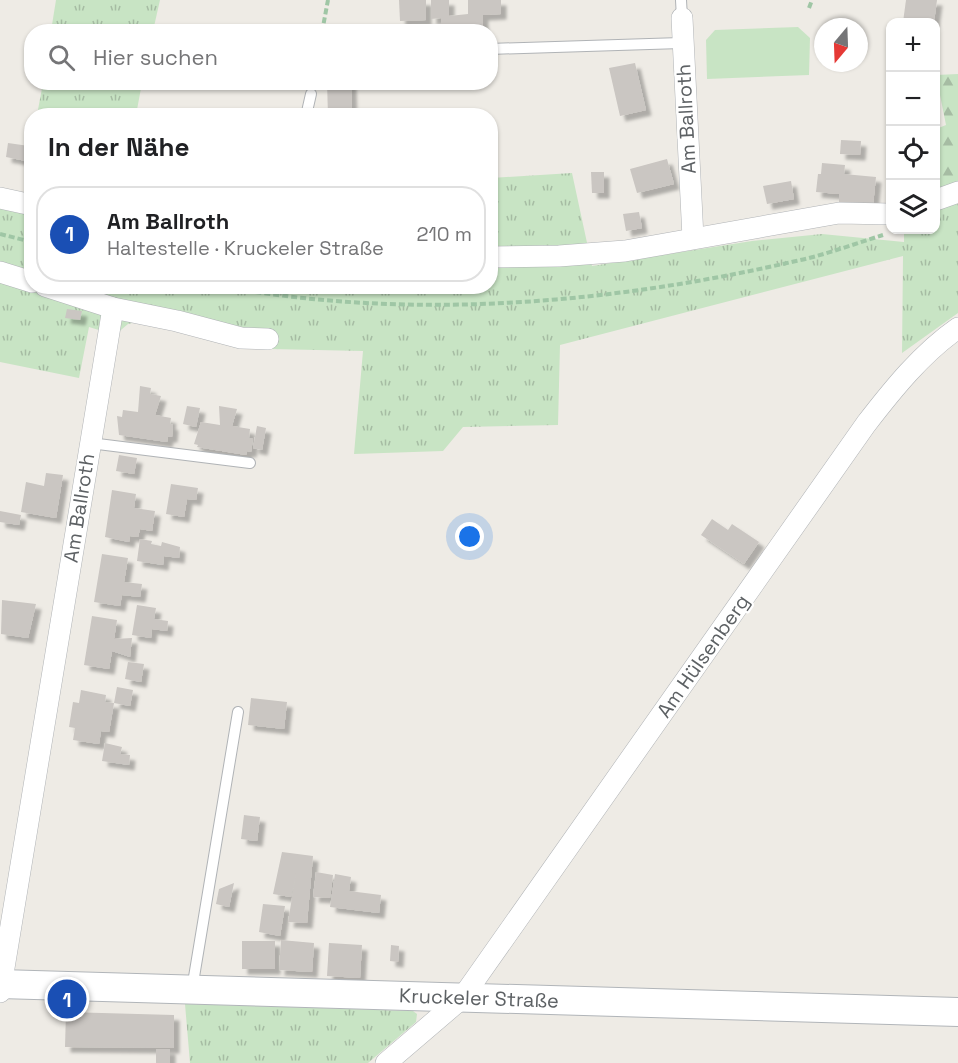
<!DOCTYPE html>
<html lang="de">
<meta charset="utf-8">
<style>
:root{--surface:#fff;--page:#f2f2f2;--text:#202124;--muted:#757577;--line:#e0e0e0;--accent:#0f766e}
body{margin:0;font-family:"Space Grotesk",sans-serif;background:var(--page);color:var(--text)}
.controls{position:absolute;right:18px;top:18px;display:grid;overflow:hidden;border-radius:12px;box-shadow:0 2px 4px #0004}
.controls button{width:54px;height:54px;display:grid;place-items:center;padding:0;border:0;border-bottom:2px solid var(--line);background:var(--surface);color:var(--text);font:30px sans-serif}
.compass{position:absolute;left:814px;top:18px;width:54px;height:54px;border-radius:50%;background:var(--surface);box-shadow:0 2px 4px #0004;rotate:199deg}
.you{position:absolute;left:470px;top:537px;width:21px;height:21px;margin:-15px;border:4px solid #fff;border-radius:50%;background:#1a73e8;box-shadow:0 0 0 9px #1a73e833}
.badge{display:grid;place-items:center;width:39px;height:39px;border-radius:50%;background:var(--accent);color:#fff;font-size:20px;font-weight:700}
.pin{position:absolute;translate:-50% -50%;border:3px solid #fff;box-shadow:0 2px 6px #0006}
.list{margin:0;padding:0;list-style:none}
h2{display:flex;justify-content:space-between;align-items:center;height:78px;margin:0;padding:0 24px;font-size:26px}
h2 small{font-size:20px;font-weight:400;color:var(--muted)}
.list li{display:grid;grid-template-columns:39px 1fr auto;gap:18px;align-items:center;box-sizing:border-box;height:96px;margin:0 12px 12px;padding:0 12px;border:2px solid var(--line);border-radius:24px}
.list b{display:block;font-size:22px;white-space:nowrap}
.list p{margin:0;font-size:20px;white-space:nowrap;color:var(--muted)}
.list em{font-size:20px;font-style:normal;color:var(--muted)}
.icon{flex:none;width:33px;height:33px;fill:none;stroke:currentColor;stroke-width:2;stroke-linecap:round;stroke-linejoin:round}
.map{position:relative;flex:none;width:958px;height:1063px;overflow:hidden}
.search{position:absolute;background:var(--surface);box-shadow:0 2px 4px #0004;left:24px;top:24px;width:474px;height:66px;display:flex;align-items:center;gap:15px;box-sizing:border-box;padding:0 21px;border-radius:24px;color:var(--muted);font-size:22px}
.panel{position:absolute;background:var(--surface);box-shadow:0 2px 4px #0004;left:24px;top:108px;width:474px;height:186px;border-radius:24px}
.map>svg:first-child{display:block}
</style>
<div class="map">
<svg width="958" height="1063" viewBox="0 0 958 1063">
<defs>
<pattern id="grass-tufts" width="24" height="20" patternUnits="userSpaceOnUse" patternTransform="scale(1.5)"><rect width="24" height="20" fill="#c8e4c4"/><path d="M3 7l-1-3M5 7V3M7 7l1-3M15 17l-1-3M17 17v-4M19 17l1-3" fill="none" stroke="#a6bca3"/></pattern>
<pattern id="forest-firs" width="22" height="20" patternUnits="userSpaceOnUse" patternTransform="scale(1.5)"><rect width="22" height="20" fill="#c8e4c4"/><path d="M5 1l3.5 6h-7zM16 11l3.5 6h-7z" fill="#a6bca3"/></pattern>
<filter id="shadow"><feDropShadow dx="5.5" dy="5.5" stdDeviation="1.5" flood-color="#0004"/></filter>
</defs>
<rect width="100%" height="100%" fill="#eeebe5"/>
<g fill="url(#grass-tufts)">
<polygon points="56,0 160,0 153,31 51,31"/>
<polygon points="43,83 43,82 142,83 136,115 37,115"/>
<polygon points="31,154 32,286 490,286 491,178 572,173 592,266 752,241 822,234 904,242 904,230 936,230 936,191 958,184 958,313 902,353 903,256 560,345 558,425 463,427 443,451 354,454 363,351 270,349 227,342 145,320 128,324 115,335 89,327 79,378 0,362 0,192 25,196"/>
<polygon points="185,1004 413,1011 417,1014 416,1022 368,1063 190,1063"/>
</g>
<polygon fill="url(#forest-firs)" points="958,74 958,184 936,191 936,129 946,125 936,75"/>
<polygon fill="#c8e4c4" points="798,27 810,38 809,75 707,79 706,40 715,30"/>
<g fill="#cac6c2" filter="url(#shadow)">
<polygon points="399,0 426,0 426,20 400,21"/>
<polygon points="431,0 449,0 449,16 468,14 468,0 501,0 501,14 483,15 483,32 441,32 441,18 431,19"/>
<polygon points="906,0 937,0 934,22 903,22"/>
<polygon points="635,63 646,110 620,116 609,68"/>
<polygon points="327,82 351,82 352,116 328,116"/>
<polygon points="841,140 861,141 860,155 840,154"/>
<polygon points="8,143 29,146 26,161 6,157"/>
<polygon points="667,159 674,184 637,193 630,169"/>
<polygon points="822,163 845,165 844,174 876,177 873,205 839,202 839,194 816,192 818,174 821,174"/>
<polygon points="591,172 604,172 604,193 592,193"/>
<polygon points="791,181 794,199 767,204 763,186"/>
<polygon points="639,212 642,228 626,231 623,214"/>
<polygon points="67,309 82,311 80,320 65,318"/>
<polygon points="140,386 151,388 150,394 161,396 155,415 171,418 170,424 173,425 172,437 168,437 167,442 119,435 117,416 122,417 123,410 138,412"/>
<polygon points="187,406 200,408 196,427 183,424"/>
<polygon points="219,406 237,409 232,426 250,429 249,438 253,439 251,452 247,451 246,455 197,447 198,445 194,444 201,422 220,425"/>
<polygon points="257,426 266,428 262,450 253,448"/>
<polygon points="119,455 137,458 134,474 116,471"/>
<polygon points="46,473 63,475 56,518 21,512 26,482 44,486"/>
<polygon points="171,484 198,488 196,500 187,499 184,517 166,514"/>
<polygon points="112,490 136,494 134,508 155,511 152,531 140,529 138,537 130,536 129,542 105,537"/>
<polygon points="0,511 21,515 19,525 0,522"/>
<polygon points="712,519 728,530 732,524 759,542 744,564 701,535"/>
<polygon points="140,539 152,541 151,544 161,546 162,542 180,547 179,558 164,556 163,565 137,561"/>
<polygon points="102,554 128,558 124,582 142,584 140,597 122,595 120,606 94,602"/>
<polygon points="2,600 36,604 28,638 1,634"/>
<polygon points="137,605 156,608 154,619 168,621 167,631 152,629 151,638 132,635"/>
<polygon points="92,616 117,620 114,639 132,638 130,657 112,651 109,669 84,665"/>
<polygon points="128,662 144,664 141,682 125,679"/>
<polygon points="117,687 133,690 130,706 114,703"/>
<polygon points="81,690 106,695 105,702 114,703 109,732 101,731 99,744 73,740 75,728 69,727 73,702 79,703"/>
<polygon points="251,698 287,702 284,729 248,725"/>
<polygon points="105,743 122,747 120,754 130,755 129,765 102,761"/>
<polygon points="244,815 260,817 257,841 241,839"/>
<polygon points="282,852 313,856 307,923 288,922 296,873 291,897 273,894"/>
<polygon points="316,872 333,875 330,898 313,897"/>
<polygon points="335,874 351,877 349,891 381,895 379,913 330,907"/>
<polygon points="234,883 229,907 216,904 219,889"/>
<polygon points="263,904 285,906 280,936 259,932"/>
<polygon points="281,940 314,943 312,972 279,970"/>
<rect x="242" y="941" width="33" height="28"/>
<polygon points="329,943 362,945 360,978 327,976"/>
<polygon points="391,945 399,946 398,962 390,961"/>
<polygon points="66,1012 174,1015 174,1048 65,1047"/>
<rect x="156" y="1049" width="14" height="14"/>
</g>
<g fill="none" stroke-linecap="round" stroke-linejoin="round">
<defs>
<g id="lane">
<polyline points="681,0 682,18"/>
<polyline points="490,49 681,43"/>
<polyline points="306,116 311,94"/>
<polyline points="90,443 250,463"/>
<polyline points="192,989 238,712"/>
</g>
<g id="street">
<polyline points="682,18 693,238"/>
<polyline points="0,198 32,205"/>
<polyline points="936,200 958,192"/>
<polyline points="490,257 559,256 625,251 839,213 890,214"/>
<polyline points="0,272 32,282"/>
<polyline points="45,286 113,308 177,321 241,338 268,339"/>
<polyline points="0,992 113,308"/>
<path d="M386,1063L462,998L866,424C893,389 922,353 958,328"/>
</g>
<polyline id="secondary" points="0,984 958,1012"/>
</defs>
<use href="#lane" stroke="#b0b3b6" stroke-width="12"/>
<use href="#street" stroke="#b0b3b6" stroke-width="22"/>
<use href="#secondary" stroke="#b1b5b9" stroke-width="30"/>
<g stroke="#9fc6a5" stroke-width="4" stroke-dasharray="6 3" stroke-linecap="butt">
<polyline points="809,8 812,0"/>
<polyline points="322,32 328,0"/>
<polyline points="0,234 32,242"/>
<path d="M220,286C410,321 609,304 796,261C825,255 854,244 883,235"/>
</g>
<use href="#lane" stroke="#fff" stroke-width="10"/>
<use href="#street" stroke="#fff" stroke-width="21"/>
<use href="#secondary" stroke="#fff" stroke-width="28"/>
</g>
<g text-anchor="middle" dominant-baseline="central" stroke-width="4.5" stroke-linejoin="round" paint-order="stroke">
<g font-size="20" fill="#5d6164" stroke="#fff">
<text transform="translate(686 119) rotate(-93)">Am Ballroth</text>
<text transform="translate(79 508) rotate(-81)">Am Ballroth</text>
<text transform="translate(703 656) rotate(-55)">Am Hülsenberg</text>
<text transform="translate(479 998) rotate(2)">Kruckeler Straße</text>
</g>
</g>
</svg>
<div class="controls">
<button>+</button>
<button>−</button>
<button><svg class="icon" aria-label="locate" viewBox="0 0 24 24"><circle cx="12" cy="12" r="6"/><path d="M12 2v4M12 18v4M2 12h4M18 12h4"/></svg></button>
<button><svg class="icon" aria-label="layers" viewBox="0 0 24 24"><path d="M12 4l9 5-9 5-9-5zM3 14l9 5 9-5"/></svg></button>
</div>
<svg class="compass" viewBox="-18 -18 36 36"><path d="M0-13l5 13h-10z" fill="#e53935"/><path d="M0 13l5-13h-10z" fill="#757577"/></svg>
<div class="you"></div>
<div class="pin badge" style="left:67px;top:999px;background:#1a4fb4">1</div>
<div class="search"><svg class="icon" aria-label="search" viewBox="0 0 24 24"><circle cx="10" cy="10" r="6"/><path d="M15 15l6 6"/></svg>Hier suchen</div>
<section class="panel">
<h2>In der Nähe<small></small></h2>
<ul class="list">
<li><span class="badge" style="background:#1a4fb4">1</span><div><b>Am Ballroth</b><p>Haltestelle · Kruckeler Straße</p></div><em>210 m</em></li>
</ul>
</section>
</div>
